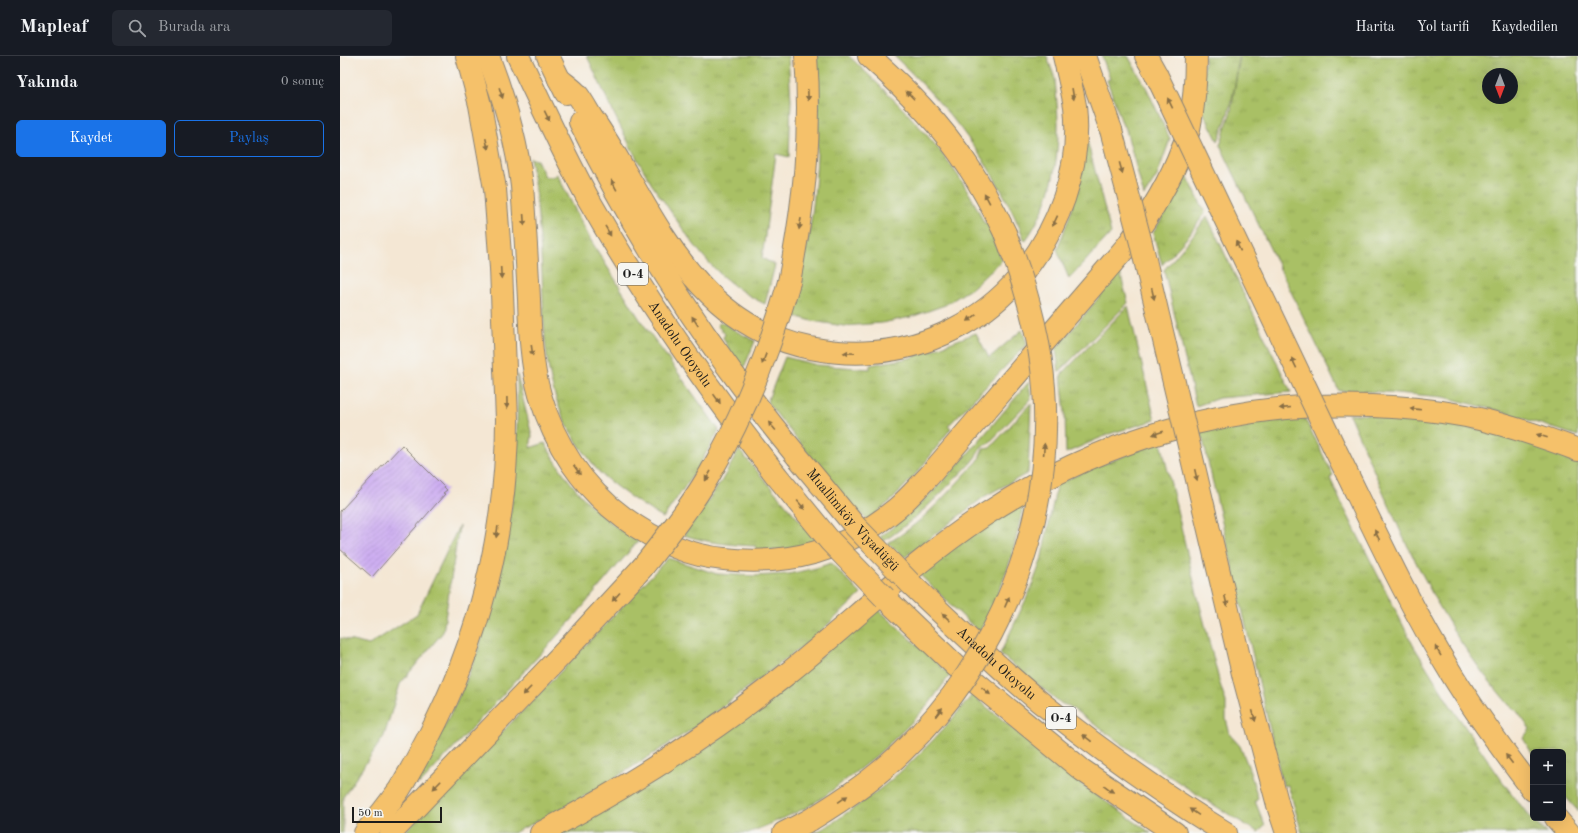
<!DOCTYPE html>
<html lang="tr">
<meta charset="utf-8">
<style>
:root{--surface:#171b24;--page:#242831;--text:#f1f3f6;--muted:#9ea1a6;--line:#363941;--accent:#1a73e8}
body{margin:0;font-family:"Old Standard TT",serif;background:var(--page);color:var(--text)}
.controls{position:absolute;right:12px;bottom:12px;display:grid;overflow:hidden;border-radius:6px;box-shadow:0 4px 16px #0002}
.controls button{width:36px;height:36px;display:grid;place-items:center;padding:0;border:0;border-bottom:1px solid var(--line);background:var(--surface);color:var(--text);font:20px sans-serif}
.compass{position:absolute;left:1142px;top:12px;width:36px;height:36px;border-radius:50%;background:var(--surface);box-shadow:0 4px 16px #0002;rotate:180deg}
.scale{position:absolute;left:12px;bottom:10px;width:90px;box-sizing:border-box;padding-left:4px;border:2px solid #1c1c1c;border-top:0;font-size:11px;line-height:14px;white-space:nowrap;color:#1c1c1c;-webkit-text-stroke:3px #f6f6f2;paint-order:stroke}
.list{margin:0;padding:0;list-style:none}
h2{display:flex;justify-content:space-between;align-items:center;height:52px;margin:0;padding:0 16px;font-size:17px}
h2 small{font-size:13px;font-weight:400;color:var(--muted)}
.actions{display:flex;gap:8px;padding:12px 16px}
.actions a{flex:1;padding:9px 0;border:1px solid var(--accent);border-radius:6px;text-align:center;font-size:14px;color:var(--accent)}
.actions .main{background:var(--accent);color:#fff}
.icon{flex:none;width:22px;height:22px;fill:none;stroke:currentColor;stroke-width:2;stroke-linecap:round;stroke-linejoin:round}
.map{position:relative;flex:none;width:1238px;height:777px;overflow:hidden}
header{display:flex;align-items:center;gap:24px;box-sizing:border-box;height:56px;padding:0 20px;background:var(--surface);border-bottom:1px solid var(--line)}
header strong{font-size:19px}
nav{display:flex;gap:22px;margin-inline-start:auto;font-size:14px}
.search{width:280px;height:36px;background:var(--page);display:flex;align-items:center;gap:10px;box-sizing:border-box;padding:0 14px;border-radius:6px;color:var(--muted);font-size:15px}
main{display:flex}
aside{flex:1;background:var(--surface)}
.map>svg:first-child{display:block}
</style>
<header>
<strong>Mapleaf</strong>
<div class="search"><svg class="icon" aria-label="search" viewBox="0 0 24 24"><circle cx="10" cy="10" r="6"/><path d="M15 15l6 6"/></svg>Burada ara</div>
<nav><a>Harita</a><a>Yol tarifi</a><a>Kaydedilen</a></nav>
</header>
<main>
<aside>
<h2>Yakında<small>0 sonuç</small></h2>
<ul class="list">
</ul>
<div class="actions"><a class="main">Kaydet</a><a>Paylaş</a></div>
</aside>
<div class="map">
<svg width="1238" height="777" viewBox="0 0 1238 777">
<defs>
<pattern id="grass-tufts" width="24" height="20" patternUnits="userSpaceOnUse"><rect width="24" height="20" fill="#a9c065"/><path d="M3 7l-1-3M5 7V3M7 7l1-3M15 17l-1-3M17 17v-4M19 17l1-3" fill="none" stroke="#91a457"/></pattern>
<pattern id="building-hatch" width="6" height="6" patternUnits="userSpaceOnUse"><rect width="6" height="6" fill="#cdaef1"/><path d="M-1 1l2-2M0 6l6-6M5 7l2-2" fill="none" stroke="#af95ce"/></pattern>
</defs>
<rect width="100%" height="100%" fill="#f6f6f2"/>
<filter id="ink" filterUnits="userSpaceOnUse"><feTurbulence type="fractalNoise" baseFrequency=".025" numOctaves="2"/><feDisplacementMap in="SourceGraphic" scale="8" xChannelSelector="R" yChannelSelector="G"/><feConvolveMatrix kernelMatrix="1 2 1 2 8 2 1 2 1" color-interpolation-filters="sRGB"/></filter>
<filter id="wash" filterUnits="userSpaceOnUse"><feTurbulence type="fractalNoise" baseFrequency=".012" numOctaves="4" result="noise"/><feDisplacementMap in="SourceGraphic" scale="16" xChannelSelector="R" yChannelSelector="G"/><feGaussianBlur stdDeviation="0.9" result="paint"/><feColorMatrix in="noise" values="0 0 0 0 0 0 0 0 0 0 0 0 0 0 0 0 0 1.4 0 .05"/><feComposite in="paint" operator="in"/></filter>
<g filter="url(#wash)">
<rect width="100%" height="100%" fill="#f4e7d4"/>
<g fill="url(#grass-tufts)" stroke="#626e40" fill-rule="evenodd">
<path d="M247,0H448L451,44L449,101L436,98L422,202L435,209L425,248C377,225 358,195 329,153C322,142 313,132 307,120C284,82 266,40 247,0Z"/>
<path d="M475,0H509C560,49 616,101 644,167H647L662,204L632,232L605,249L571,261L542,267L504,270L472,265L451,259L462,221L460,220C473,170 477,122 478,71C479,47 480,23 475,0Z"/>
<path d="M554,0H707C709,8 713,15 715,23C716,31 716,40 717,48C721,95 714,146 685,185C657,113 610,52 554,0Z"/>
<polygon points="762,0 788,0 807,33 830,83 817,120 804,140 785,70 783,70 767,24 770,23"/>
<path d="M865,0H898C897,29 889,59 878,85L859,48Z"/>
<path d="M900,0H1238V380L1160,355L1104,341L1044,336L999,335L880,89L891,55ZM1148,18H1172V42H1148Z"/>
<path d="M747,84L771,177L729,223L717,193C733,156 741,123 747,84Z"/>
<path d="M190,102L197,104L205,121H212L217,118L250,183L299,262L379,374L357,413L323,462C302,449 280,435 261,418C256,413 252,407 248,401C202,344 205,286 202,217C200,178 197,140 190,102Z"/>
<polygon points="846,117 865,157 846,183 822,209 813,177 835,141"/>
<polygon points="867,160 908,247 951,336 879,342 856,350 824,214 848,186"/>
<polygon points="780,216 788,247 719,316 716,293"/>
<polygon points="788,250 815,364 769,378 726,397 725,356 721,319"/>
<polygon points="382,266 396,275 415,285 403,314 391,297 383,282 385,278 377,269"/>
<polygon points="682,274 687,288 608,370 611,372 581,412 552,444 527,464 493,429 427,346 445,301 477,309 530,313 530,309 570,302 636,277 649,302"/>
<path d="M177,319L192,380L190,392L205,387C228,430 256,460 298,485L229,567L80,728L76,726C98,681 124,636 140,588C171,499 179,412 177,319Z"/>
<path d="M689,326L691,343L648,388L642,390C634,406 624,414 611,427C590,449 569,468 544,485L540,481C598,439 642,380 689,326Z"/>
<path d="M691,347L688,417L645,440L565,501L547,487C581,470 611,432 638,405L643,393L650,392Z"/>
<polygon points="1009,358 1039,359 1113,368 1162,378 1238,404 1238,755 1223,738 1223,696 1193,696 1193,699 1183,682 1190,673 1176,654 1169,649 1142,616 1118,582 1095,543 1063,481"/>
<polygon points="963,359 993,419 990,422 999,442 1073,589 1110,649 1165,729 1193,765 1207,777 962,777 948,729 943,730 861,375"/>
<path d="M821,386L854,526L880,628L886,646V663L890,679L900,690L908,710L918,742L915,745L925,770L918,776C852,737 791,695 729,650L722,648L660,598L690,535L701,505L717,428L750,413Z"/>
<path d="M399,394L477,485L449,494L415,495L416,490C391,489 368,487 344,479L381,426Z"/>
<path d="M684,444C679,470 674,497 664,522C657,541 649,558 639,576L580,519L612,493Z"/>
<polygon points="119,470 103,576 60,628 44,680 3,741 3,777 0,777 0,582 29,589 77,558"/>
<polygon points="328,502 377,518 415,520 449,518 476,512 491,507 521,538 471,584 354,672 259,732 204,762 173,777 64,777 229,607"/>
<polygon points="538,553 610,619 588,649 565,673 536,700 485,740 466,752 428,769 408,777 213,777 269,745 357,698 424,648"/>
<path d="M632,639L745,731L811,777H474C486,772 497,764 508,756C556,725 596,684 632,639Z"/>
</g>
<g id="blocks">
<polygon fill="url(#building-hatch)" points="62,389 107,434 103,437 105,438 32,521 0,493 0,455"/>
</g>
</g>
<g filter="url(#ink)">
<use href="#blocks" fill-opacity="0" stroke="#888278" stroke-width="1"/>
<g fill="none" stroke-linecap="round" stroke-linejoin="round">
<defs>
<g id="highway">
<path d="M148,0C164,42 177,86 182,130C185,168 187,206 189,243C190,275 191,308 200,339C214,388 243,432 284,462C313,483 348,500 384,503C449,510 505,495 556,453C568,443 578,431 589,420L787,190C809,160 829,128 842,93C845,86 848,79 849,73C854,49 856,24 856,0"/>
<path id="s1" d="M178,0C201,48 223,97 249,144C304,241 367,332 436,419"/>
<polyline points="208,0 226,37"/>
<path d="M529,0C566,33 601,68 628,110C642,131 654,154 665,177"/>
<polyline points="745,0 771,74"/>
<polyline points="806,0 816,18"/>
<path d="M219,23C225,28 231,32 236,37C242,44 247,54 252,62C266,82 278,103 290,124C333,200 377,273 470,292C491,296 512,298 533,296C588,292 642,265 678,223C718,175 742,113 735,50C732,33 728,17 724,0"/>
<path d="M240,66C298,185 372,297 457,400"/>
<path d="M449,226C464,148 472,79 466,0"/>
<path d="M995,393C1032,468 1067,546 1111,617C1136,658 1164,696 1193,734"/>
<path id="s2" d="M570,527C612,567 655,609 700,646C759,693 822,738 886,777"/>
<polyline points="545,542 616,610 742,714 835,777"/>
<polyline points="904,622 939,753 947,777"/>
<polyline points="1216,762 1229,777"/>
<path d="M25,777C37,763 48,749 59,734C69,718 78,701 87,684C139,586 167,475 167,364L161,212L155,133L140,49L127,0"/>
<polyline points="51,777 229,591 302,512"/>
<path d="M201,777C288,731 370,679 447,618C512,566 573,506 643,460C759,383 894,344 1032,350C1064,351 1095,354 1126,360C1164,368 1201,380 1238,394"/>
<polyline points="444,777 470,764"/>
</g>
</defs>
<use href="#highway" stroke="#888278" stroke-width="24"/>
<use href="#highway" stroke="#f5c16b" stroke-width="22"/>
<defs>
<g id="highway-bridge">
<polyline points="816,18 995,393"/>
<polyline points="771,74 801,187 904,622"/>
<path id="s3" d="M457,400L515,470L570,527"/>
<polyline points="436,419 490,485 545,542"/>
<path d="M302,512C325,483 349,453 368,421C404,359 430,294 449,226"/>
<path d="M470,764C503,744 536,722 563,695C660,602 714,466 704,332C700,278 685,227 665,177"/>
</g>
</defs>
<use href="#highway-bridge" stroke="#888278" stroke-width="24" stroke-linecap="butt"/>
<use href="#highway-bridge" stroke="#f5c16b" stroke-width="22"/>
</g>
<defs><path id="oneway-solid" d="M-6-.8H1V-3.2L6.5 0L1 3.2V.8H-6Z"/></defs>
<g fill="#886e44">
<use href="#oneway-solid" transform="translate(161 37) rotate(72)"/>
<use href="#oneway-solid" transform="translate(733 38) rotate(81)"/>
<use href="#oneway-solid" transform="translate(468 39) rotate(88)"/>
<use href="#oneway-solid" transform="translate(570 39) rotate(-135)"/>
<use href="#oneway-solid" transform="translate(830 47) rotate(-116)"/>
<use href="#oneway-solid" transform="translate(207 60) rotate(64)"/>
<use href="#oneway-solid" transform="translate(147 88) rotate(78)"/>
<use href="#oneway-solid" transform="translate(781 112) rotate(74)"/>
<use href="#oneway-solid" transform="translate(274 129) rotate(-118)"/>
<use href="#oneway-solid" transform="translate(647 142) rotate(-118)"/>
<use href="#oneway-solid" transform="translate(184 164) rotate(86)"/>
<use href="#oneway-solid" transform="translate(715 165) rotate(115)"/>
<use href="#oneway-solid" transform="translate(460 168) rotate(100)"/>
<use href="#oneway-solid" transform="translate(268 175) rotate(60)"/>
<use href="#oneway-solid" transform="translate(898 190) rotate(-115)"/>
<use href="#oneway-solid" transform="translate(161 217) rotate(87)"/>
<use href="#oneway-solid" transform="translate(813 238) rotate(77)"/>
<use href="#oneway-solid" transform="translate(632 262) rotate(144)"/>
<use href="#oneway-solid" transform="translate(355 265) rotate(-123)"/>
<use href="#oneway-solid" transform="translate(192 294) rotate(82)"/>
<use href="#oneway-solid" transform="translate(509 297) rotate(-178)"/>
<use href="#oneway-solid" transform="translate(424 303) rotate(111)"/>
<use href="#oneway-solid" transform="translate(954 307) rotate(-116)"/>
<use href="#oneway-solid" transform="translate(377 343) rotate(55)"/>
<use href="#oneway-solid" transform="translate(167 347) rotate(89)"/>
<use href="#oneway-solid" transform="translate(945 352) rotate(175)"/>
<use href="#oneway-solid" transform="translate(1075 353) rotate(-173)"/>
<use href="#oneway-solid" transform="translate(432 370) rotate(-130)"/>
<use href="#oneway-solid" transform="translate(818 377) rotate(163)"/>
<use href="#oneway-solid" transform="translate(1202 380) rotate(-162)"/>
<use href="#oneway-solid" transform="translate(704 393) rotate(-86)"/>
<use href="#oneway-solid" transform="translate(237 414) rotate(54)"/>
<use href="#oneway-solid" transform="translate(856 419) rotate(77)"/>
<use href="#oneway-solid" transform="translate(368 420) rotate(120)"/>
<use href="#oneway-solid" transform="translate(461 449) rotate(50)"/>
<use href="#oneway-solid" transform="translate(157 476) rotate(99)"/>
<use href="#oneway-solid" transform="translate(1037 479) rotate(-116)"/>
<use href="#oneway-solid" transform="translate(276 541) rotate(132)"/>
<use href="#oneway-solid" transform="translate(886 545) rotate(77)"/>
<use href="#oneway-solid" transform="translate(667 546) rotate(-67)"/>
<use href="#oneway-solid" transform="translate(606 561) rotate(-136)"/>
<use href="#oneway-solid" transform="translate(1098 595) rotate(-120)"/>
<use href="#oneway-solid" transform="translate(187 635) rotate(134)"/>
<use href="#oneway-solid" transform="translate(646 635) rotate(40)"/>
<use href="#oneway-solid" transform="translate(599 656) rotate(-52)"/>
<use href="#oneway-solid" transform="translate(914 660) rotate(76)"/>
<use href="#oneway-solid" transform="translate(747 682) rotate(-143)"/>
<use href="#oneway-solid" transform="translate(1169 703) rotate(-127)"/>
<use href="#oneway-solid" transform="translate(97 729) rotate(134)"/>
<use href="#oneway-solid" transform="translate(769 733) rotate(36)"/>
<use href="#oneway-solid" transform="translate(503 743) rotate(-35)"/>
<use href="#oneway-solid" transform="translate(854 756) rotate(-146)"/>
</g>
</g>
<g text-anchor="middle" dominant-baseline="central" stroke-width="4" stroke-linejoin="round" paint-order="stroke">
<g fill="#f6f6f2" stroke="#5d5d5c" stroke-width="1">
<rect x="278" y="207" width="30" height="22" rx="3"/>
<rect x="706" y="651" width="30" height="22" rx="3"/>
</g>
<g font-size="13" font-weight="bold" fill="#1c1c1c">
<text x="293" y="218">O-4</text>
<text x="721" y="662">O-4</text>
</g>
<g font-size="14" fill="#1c1c1c" stroke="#f6f6f2">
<text stroke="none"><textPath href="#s1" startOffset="331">Anadolu Otoyolu</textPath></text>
<text stroke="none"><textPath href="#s3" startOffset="85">Muallimköy Viyadüğü</textPath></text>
<text stroke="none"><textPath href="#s2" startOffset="118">Anadolu Otoyolu</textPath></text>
</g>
</g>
</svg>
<div class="controls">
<button>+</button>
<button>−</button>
</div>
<svg class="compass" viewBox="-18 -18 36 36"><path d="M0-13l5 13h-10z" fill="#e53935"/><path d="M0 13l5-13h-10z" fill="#9ea1a6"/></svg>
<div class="scale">50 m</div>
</div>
</main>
